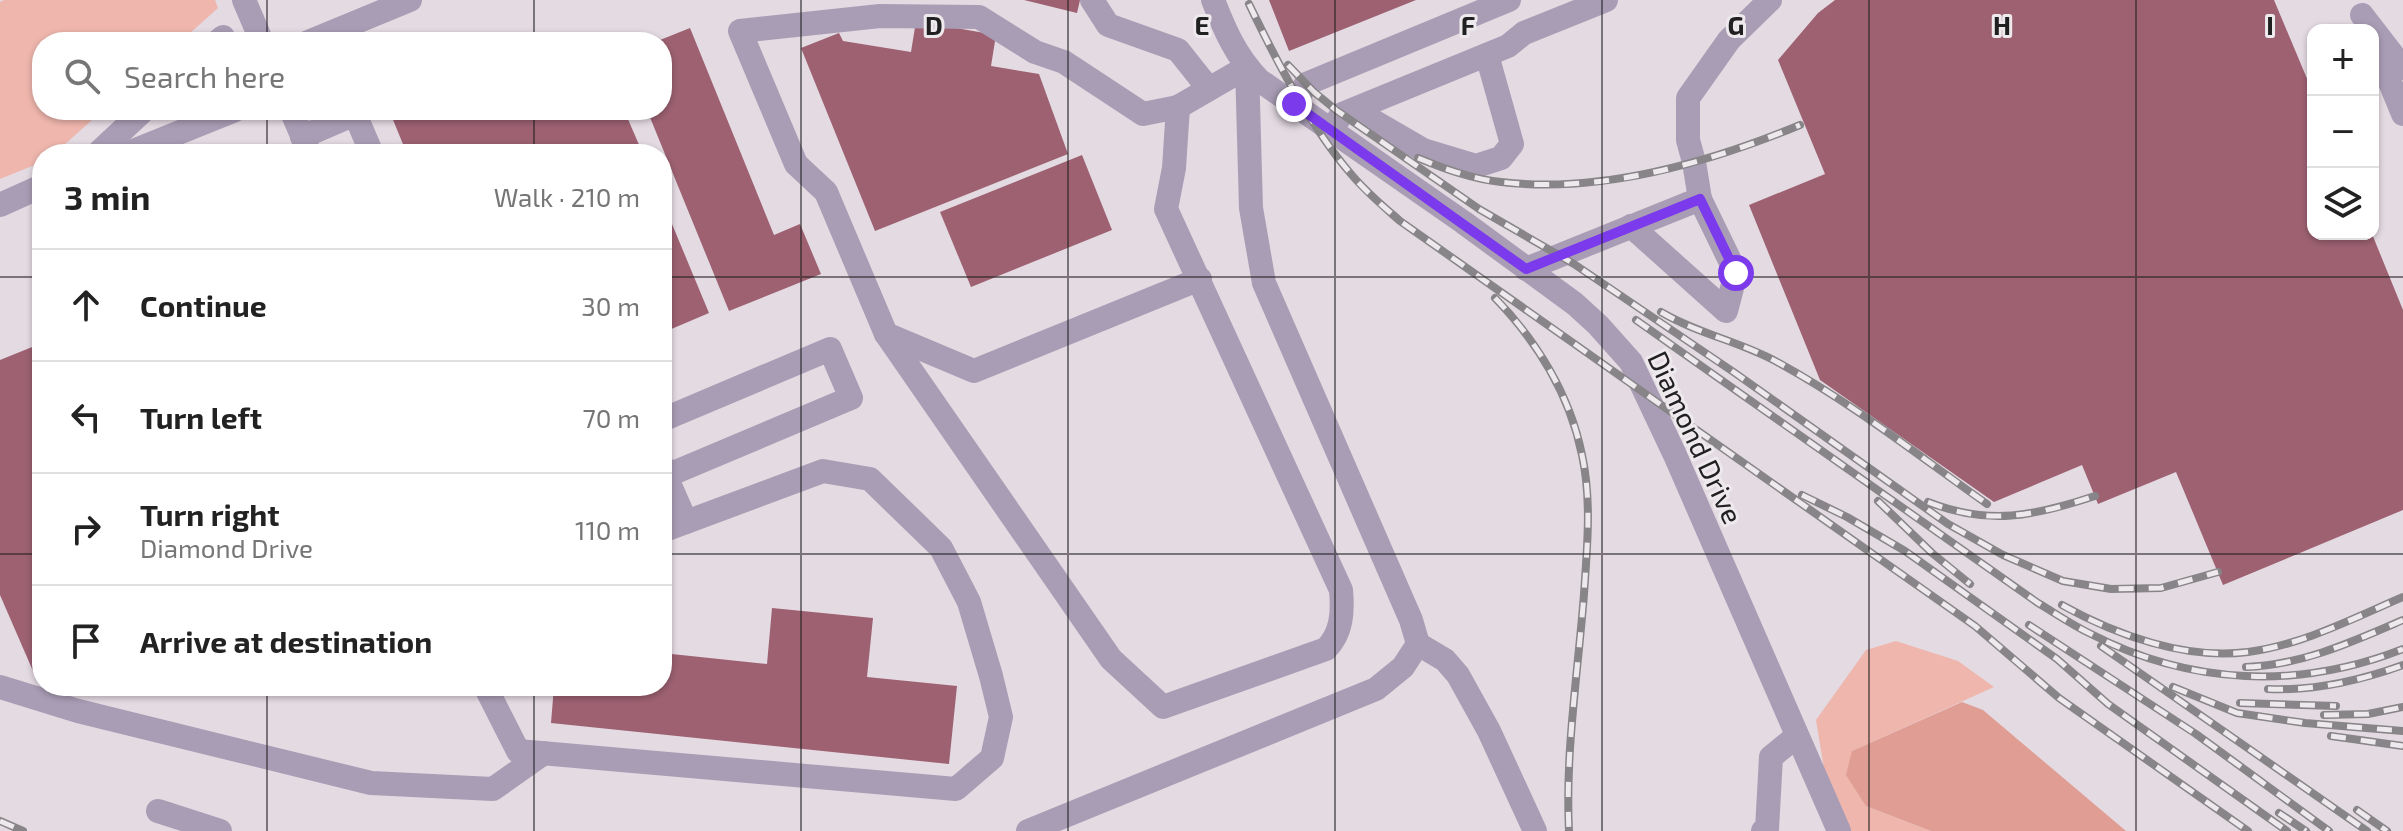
<!DOCTYPE html>
<meta charset="utf-8">
<style>
:root{--surface:#fff;--page:#f2f2f2;--text:#222;--muted:#767676;--line:#e0e0e0}
body{margin:0;font-family:"Exo 2",sans-serif;background:var(--page);color:var(--text)}
.controls{position:absolute;right:24px;top:24px;display:grid;overflow:hidden;border-radius:16px;box-shadow:0 2px 6px #0004}
.controls button{width:72px;height:72px;display:grid;place-items:center;padding:0;border:0;border-bottom:2px solid var(--line);background:var(--surface);color:var(--text);font:40px sans-serif}
.stop{position:absolute;width:24px;height:24px;margin:-18px;border:6px solid #7c3aed;border-radius:50%;background:#fff}
.stop.end{background:#7c3aed;border-color:#fff;box-shadow:0 2px 8px #0008}
.list{margin:0;padding:0;list-style:none}
h2{display:flex;justify-content:space-between;align-items:center;height:104px;margin:0;padding:0 32px;font-size:34px}
h2 small{font-size:26px;font-weight:400;color:var(--muted)}
.list li{display:grid;grid-template-columns:52px 1fr auto;gap:24px;align-items:center;box-sizing:border-box;height:112px;padding:0 32px;border-top:2px solid var(--line)}
.list b{display:block;font-size:30px;white-space:nowrap}
.list p{margin:0;font-size:26px;white-space:nowrap;color:var(--muted)}
.list em{font-size:26px;font-style:normal;color:var(--muted)}
.icon{flex:none;width:44px;height:44px;fill:none;stroke:currentColor;stroke-width:2;stroke-linecap:round;stroke-linejoin:round}
.map{position:relative;flex:none;width:2403px;height:831px;overflow:hidden}
.search{position:absolute;background:var(--surface);box-shadow:0 2px 6px #0004;left:32px;top:32px;width:640px;height:88px;display:flex;align-items:center;gap:20px;box-sizing:border-box;padding:0 28px;border-radius:32px;color:var(--muted);font-size:30px}
.panel{position:absolute;background:var(--surface);box-shadow:0 2px 6px #0004;left:32px;top:144px;width:640px;height:552px;border-radius:32px}
.map>svg:first-child{display:block}
</style>
<div class="map">
<svg width="2403" height="831" viewBox="0 0 2403 831">
<rect width="100%" height="100%" fill="#ede9ec"/>
<path fill="#e4dae2" fill-rule="evenodd" d="M0,0H2403V831H0ZM2313,30H2373V234H2313ZM42,42H662V110H42ZM42,154H662V686H42Z"/>
<g fill="#efb6ad">
<polygon points="4,0 215,0 218,8 180,42 42,42 42,110 103,110 54,154 42,154 42,162 0,179 0,2"/>
<polygon points="1896,641 1958,661 1994,687 1852,751 1866,806 1931,831 1849,831 1825,775 1816,720 1866,650"/>
</g>
<polygon fill="#df9d93" points="1962,702 1983,710 2126,831 1931,831 1866,806 1846,775 1852,751"/>
<g fill="#9d6172">
<polygon points="1024,0 1080,0 1077,13"/>
<polygon points="1269,0 1416,0 1289,51"/>
<polygon points="1835,0 2274,0 2313,93 2313,234 2372,234 2403,310 2403,510 2223,585 2176,472 2098,504 2082,465 1994,502 1820,380 1749,205 1825,174 1778,60 1818,13"/>
<polygon points="916,21 996,35 991,66 1039,74 1068,154 875,231 801,48 839,33 843,41 911,52"/>
<polygon points="690,28 774,235 800,224 821,274 729,311 647,110 662,110 662,42 655,42"/>
<polygon points="389,110 624,110 643,154 407,154"/>
<polygon points="1082,155 1112,230 971,287 940,212"/>
<polygon points="662,200 709,313 662,333"/>
<polygon points="42,343 42,668 33,671 0,595 0,360"/>
<polygon points="772,608 873,618 867,677 957,686 949,764 551,723 554,686 662,686 662,653 767,664"/>
</g>
<g fill="none" stroke-linecap="round" stroke-linejoin="round">
<g stroke="#a99db5" stroke-width="24">
<polyline points="244,0 262,42"/>
<polyline points="1092,0 1108,25 1178,50 1209,89"/>
<path d="M1213,0C1225,31 1236,56 1259,80L1463,222L1575,304L1598,325L1631,362L1675,455L1839,831"/>
<polyline points="2362,15 2403,68"/>
<path d="M880,16L979,17L1035,52L1064,62L1143,114L1178,107L1174,168L1166,209L1341,590C1343,612 1342,633 1326,649L1163,707L1111,659L886,334L826,192L796,164L740,31Z"/>
<polyline points="2373,41 2403,114"/>
<polyline points="217,42 223,37"/>
<polyline points="308,42 410,0"/>
<polyline points="1294,104 1306,84 1509,0"/>
<polyline points="291,110 310,154"/>
<polyline points="1354,110 1423,150 1476,166 1501,158 1512,144 1487,55"/>
<polyline points="1331,130 1342,114 1508,46 1524,33 1606,0"/>
<polyline points="302,137 355,114 372,154"/>
<polyline points="97,154 144,110"/>
<polyline points="126,154 235,110"/>
<polyline points="0,205 42,186"/>
<polyline points="1631,226 1726,311 1736,273 1700,199"/>
<polyline points="1526,269 1700,199 1694,162 1688,140 1688,98 1729,40 1770,0"/>
<polyline points="886,334 974,371 1200,279"/>
<polyline points="662,420 830,349 851,398 666,476 662,465"/>
<polyline points="662,478 666,476 686,522"/>
<polyline points="1418,644 1445,660 1458,675 1489,731 1535,831"/>
<polyline points="485,686 518,751 956,789 992,758 1001,717 991,676 969,602 941,548 870,479 823,471 662,531"/>
<polyline points="0,687 78,711 371,783 493,789 544,753"/>
<polyline points="158,811 220,831"/>
<polyline points="1028,831 1376,689 1403,667 1418,644 1411,620 1264,283 1251,208 1247,67 1178,107"/>
<polyline points="1763,831 1767,829 1771,757 1797,736"/>
</g>
<defs>
<g id="rail">
<path d="M1249,4C1276,60 1311,128 1351,174C1366,192 1383,206 1400,221L1975,626L2059,698L2248,831"/>
<polyline points="1288,65 1314,92 1336,110 1479,209 1574,264 1735,373 1948,524 2003,555 2063,581 2111,589 2161,588 2218,572"/>
<path d="M1418,158C1445,169 1472,179 1501,182C1601,194 1708,163 1800,125"/>
<path d="M1495,298C1537,341 1570,395 1582,455C1592,501 1587,548 1584,594C1578,672 1565,753 1569,831"/>
<path d="M1661,312C1698,334 1742,342 1779,363C1852,403 1919,456 1987,504"/>
<path d="M1636,320L2038,603C2055,613 2072,625 2091,634C2190,685 2299,690 2403,649"/>
<polyline points="1802,495 1847,517 1905,551 2057,659 2108,704 2287,831"/>
<polyline points="1878,501 1932,553 1970,584"/>
<path d="M1928,502C1989,526 2034,516 2095,496"/>
<path d="M2062,605C2116,635 2185,660 2248,652C2302,645 2354,618 2403,597"/>
<polyline points="2029,625 2196,734 2329,831"/>
<polyline points="2101,646 2367,831"/>
<path d="M2246,667C2302,665 2352,642 2403,620"/>
<polyline points="2173,687 2237,713 2305,723 2403,731"/>
<path d="M2268,689C2315,691 2359,681 2403,665"/>
<polyline points="2240,703 2336,706"/>
<polyline points="2324,715 2368,714 2403,707"/>
<polyline points="2331,736 2403,746"/>
<polyline points="2357,810 2387,831"/>
<polyline points="2279,813 2306,831"/>
<polyline points="0,821 23,831"/>
</g>
</defs>
<use href="#rail" stroke="#878587" stroke-width="8"/>
<use href="#rail" stroke="#ede9ec" stroke-width="5" stroke-dasharray="15" stroke-linecap="butt"/>
</g>
<g fill="none" stroke-linecap="round" stroke-linejoin="round">
<polyline stroke="#7c3aed" stroke-width="10" points="1294,104 1526,269 1700,199 1736,273"/>
</g>
<path fill="none" stroke="#212021" stroke-width="2" stroke-opacity="0.55" d="M267,0V42M534,0V42M801,0V831M1068,0V831M1335,0V831M1602,0V831M1869,0V831M2136,0V831M267,110V154M534,110V154M0,277H42M662,277H2403M0,554H42M662,554H2403M267,686V831M534,686V831"/>
<g text-anchor="middle" dominant-baseline="central" stroke-width="6" stroke-linejoin="round" paint-order="stroke">
<g font-size="28" fill="#212021" stroke="#ede9ec">
<text transform="translate(1696 437) rotate(65)">Diamond Drive</text>
</g>
</g>
<g font-size="26" text-anchor="middle" font-weight="bold" fill="#212021" stroke="#ede9ec" stroke-width="6" stroke-linejoin="round" paint-order="stroke">
<text x="934" y="35">D</text>
<text x="1202" y="35">E</text>
<text x="1468" y="35">F</text>
<text x="1736" y="35">G</text>
<text x="2002" y="35">H</text>
<text x="2270" y="35">I</text>
</g>
</svg>
<div class="controls">
<button>+</button>
<button>−</button>
<button><svg class="icon" aria-label="layers" viewBox="0 0 24 24"><path d="M12 4l9 5-9 5-9-5zM3 14l9 5 9-5"/></svg></button>
</div>
<div class="stop" style="left:1736px;top:273px"></div>
<div class="stop end" style="left:1294px;top:104px"></div>
<div class="search"><svg class="icon" aria-label="search" viewBox="0 0 24 24"><circle cx="10" cy="10" r="6"/><path d="M15 15l6 6"/></svg>Search here</div>
<section class="panel">
<h2>3 min<small>Walk · 210 m</small></h2>
<ul class="list">
<li><svg class="icon" aria-label="ahead" viewBox="0 0 24 24"><path d="M12 20V5M6 11l6-6 6 6"/></svg><div><b>Continue</b></div><em>30 m</em></li>
<li><svg class="icon" aria-label="left" viewBox="0 0 24 24"><path d="M17 20v-9H6M10 6l-5 5 5 5"/></svg><div><b>Turn left</b></div><em>70 m</em></li>
<li><svg class="icon" aria-label="right" viewBox="0 0 24 24"><path d="M7 20v-9h11M14 6l5 5-5 5"/></svg><div><b>Turn right</b><p>Diamond Drive</p></div><em>110 m</em></li>
<li><svg class="icon" aria-label="arrive" viewBox="0 0 24 24"><path d="M6 21V4h12l-3 4 3 4H6"/></svg><div><b>Arrive at destination</b></div></li>
</ul>
</section>
</div>
